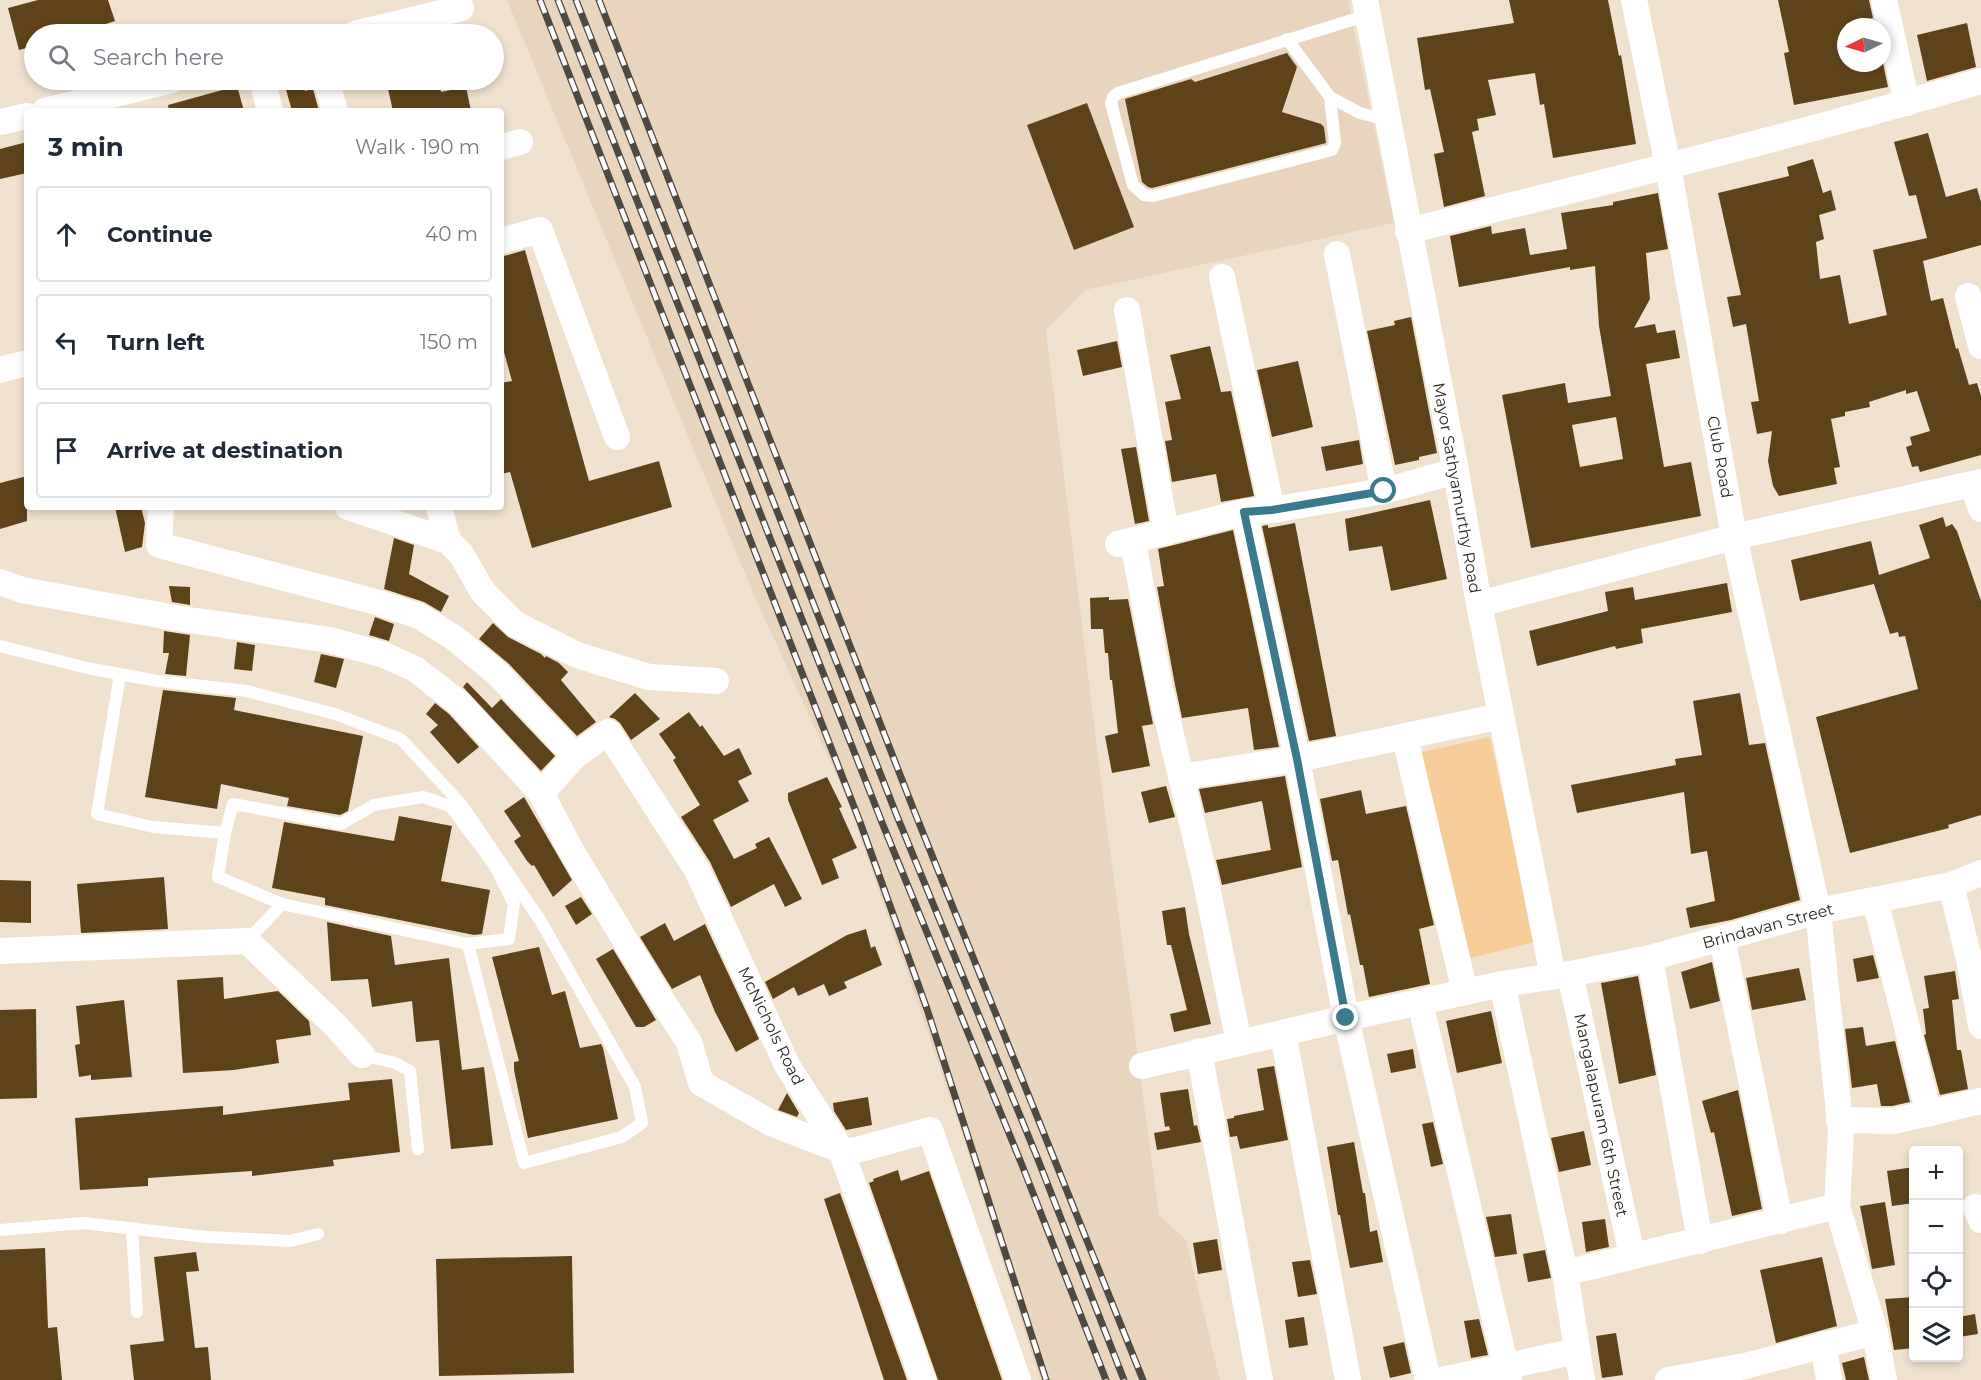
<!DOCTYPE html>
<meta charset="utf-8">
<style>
:root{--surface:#fff;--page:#f2f2f3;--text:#1f2937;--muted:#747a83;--line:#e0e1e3}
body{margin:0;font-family:Montserrat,sans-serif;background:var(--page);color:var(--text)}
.controls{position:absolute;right:18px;bottom:18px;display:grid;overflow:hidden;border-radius:6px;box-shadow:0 3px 9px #0003}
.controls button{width:54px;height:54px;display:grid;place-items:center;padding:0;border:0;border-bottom:2px solid var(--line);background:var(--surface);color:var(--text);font:30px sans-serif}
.compass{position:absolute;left:1837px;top:18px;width:54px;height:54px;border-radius:50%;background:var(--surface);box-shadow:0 3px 9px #0003;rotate:265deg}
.stop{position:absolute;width:18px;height:18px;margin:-14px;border:4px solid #3b798e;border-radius:50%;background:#fff}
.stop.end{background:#3b798e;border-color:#fff;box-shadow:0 2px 6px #0008}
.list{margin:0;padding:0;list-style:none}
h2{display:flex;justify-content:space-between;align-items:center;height:78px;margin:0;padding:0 24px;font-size:26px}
h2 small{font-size:20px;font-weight:400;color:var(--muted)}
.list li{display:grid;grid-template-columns:39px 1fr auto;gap:18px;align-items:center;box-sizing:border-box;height:96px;margin:0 12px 12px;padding:0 12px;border:2px solid var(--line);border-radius:6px}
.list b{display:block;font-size:22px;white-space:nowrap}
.list em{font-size:20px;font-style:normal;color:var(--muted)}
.icon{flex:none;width:33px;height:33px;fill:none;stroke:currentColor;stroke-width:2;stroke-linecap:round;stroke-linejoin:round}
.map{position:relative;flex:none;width:1981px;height:1380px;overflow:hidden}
.search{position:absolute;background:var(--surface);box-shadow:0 3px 9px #0003;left:24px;top:24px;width:480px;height:66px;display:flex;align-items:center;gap:15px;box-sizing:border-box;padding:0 21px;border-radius:33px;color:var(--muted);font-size:22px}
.panel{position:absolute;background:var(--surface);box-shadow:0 3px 9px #0003;left:24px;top:108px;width:480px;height:402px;border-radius:6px}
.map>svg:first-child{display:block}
</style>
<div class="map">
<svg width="1981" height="1380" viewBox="0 0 1981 1380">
<rect width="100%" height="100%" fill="#f0e2cf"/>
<polygon fill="#e9d5be" points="507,0 1348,0 1394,223 1085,290 1046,330 1104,805 1159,1215 1186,1240 1220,1380 1040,1380 963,1136 847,798 756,600"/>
<polygon fill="#f6cd99" points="1490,737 1535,942 1458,961 1409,755"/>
<g fill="#5e421a" fill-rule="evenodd">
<polygon points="38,0 108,0 115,21 75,34 34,34 34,46 19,50 8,8"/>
<polygon points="1509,0 1608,0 1619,56 1621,55 1636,144 1553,158 1544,104 1540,105 1535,73 1488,80 1496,115 1477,119 1479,130 1472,132 1485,196 1444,207 1434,154 1444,152 1430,89 1425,90 1417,38 1514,23"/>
<polygon points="1778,0 1869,0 1873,18 1846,24 1846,63 1883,63 1888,87 1794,105 1784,53 1789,52"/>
<polygon points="1967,23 1976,67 1927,81 1917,35"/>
<polygon points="1287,53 1297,67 1282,112 1321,124 1324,127 1326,143 1152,188 1148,187 1142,182 1125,99 1191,79 1195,82"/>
<polygon points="386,80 438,80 441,92 466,87 471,111 393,111"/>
<polygon points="302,81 305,91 313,89 319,111 292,111 285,86"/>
<polygon points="237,86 244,111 169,111 168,105"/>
<polygon points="1087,103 1134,227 1074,250 1027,125"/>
<polygon points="1928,133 1946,197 1977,188 1981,202 1981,245 1923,261 1931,301 1943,298 1956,349 1958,348 1969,385 1977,383 1981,396 1981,455 1920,472 1918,466 1912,467 1906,447 1912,445 1910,437 1930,431 1917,391 1906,394 1906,390 1869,402 1870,407 1845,412 1845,416 1831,419 1840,467 1834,468 1837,484 1779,496 1773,486 1768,461 1772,431 1757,434 1751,402 1759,401 1746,324 1733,327 1727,297 1741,295 1718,193 1789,176 1787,167 1813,159 1823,193 1831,190 1836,210 1819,215 1824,239 1816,242 1820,279 1840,275 1849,324 1887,315 1873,250 1927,238 1916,195 1909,196 1894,142"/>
<polygon points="27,142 27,173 0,179 0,149"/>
<path d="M1658,193L1668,249L1646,253L1650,299L1634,328L1655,324L1657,333L1675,330L1680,358L1646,364L1664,467L1691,462L1701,516L1531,548L1502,395L1565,383L1568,403L1611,396L1599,326L1595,266L1570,270V267L1459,287L1450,236L1491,226L1492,234L1525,228L1530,255L1567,249L1561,213L1613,205V202ZM1616,417L1623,459L1580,467L1572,425Z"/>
<polygon points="525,250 589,481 659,461 672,507 532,548 510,472 501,474 501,383 512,381 501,341 501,257"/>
<polygon points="1411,317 1437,453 1419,457 1419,460 1395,465 1367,331 1395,325 1394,321"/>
<polygon points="1117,341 1122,367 1083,376 1077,350"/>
<polygon points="1210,346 1221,392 1231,391 1254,496 1221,502 1216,474 1172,482 1165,441 1172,440 1165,402 1181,399 1170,355"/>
<polygon points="1298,361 1313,427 1272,437 1257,370"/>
<polygon points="1359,440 1363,464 1326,471 1321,447"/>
<polygon points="1136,447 1149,521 1135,524 1121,449"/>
<polygon points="27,476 27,521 0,529 0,483"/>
<polygon points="1430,500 1447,579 1391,591 1382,546 1349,551 1345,519"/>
<polygon points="115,507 141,507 145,523 142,547 125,552"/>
<polygon points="1943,517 1946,527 1952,524 1957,531 1981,601 1981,815 1948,825 1949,828 1850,853 1816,717 1918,689 1905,636 1899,637 1898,632 1890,634 1874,584 1800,601 1791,560 1871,541 1879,575 1930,558 1919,525"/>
<polygon points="1295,523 1336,736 1309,741 1262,526 1268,525 1268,528"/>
<polygon points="1233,530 1279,747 1254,750 1248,708 1182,718 1175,685 1157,587 1164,586 1158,549"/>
<polygon points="394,538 414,545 409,574 449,596 441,612 424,602 384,589"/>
<polygon points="1727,583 1732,612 1641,629 1643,643 1616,649 1615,646 1537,666 1529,631 1608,611 1605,592 1633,587 1635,600"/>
<polygon points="169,586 190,587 190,605 172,602"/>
<polygon points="1109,597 1109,600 1128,599 1153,724 1142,726 1150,766 1112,773 1105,736 1118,733 1112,680 1110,680 1108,653 1105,653 1103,629 1091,629 1090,598"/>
<polygon points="375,617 394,624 389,641 369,635"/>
<polygon points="493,623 508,637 541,654 545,658 546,656 559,663 568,672 561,680 596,722 577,736 509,664 479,639"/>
<polygon points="164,631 190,635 186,676 165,674 169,653 163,653"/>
<polygon points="237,642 255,645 252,671 234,669"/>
<polygon points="321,654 344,659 336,688 314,682"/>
<polygon points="467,682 492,708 501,699 555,756 541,771 463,687"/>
<polygon points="163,690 236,698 234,710 363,736 348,811 340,815 287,806 289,798 221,784 217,809 145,797"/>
<polygon points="635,693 660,719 631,740 620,723 615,719 609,717"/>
<polygon points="1740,693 1749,745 1765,743 1800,900 1731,920 1690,928 1686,908 1715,901 1707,851 1691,854 1684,792 1577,813 1571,785 1676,765 1675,759 1702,755 1693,701"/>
<polygon points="435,703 449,714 479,747 458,764 430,732 438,725 426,714"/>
<polygon points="689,712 700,727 702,725 724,756 739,748 752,774 738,781 749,801 713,820 734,859 757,848 755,844 769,837 802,899 785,907 774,884 731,907 710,862 681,817 700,805 673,760 676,758 659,734"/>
<polygon points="1285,776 1302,867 1222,885 1216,860 1271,850 1262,801 1205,813 1199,789"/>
<polygon points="827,777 842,807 839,808 857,848 832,859 839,878 822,885 788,800 788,793"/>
<polygon points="1166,786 1175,817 1149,823 1141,792"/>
<polygon points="1361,790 1366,814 1406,806 1434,925 1419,929 1430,984 1369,997 1363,965 1360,965 1350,914 1348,915 1338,860 1332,861 1320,799"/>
<polygon points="524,797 572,880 553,897 534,865 532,866 527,861 514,841 521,836 504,811"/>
<polygon points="399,816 452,826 441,881 490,890 482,934 474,935 325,905 325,898 272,888 284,822 394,841"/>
<polygon points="164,877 168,929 81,933 77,884"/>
<polygon points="0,880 31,881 31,923 0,922"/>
<polygon points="581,897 592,914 576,925 565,906"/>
<polygon points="1185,907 1189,934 1211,1024 1174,1032 1170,1014 1187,1010 1171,945 1167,945 1162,911"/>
<polygon points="327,922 391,936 395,965 449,958 462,1070 484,1067 493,1145 451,1149 439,1040 416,1042 412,1001 372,1007 368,979 331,981"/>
<polygon points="665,923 674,941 705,924 759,1039 736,1052 715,1012 700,975 672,989 640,937"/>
<polygon points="866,929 871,948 875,946 882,965 844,982 847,988 829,996 824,984 798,996 794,987 773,999 765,982 847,935"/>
<polygon points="539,947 552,995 565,991 580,1048 601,1044 603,1048 618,1119 528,1138 514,1070 514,1062 519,1061 492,957"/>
<polygon points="613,949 656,1020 644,1027 636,1027 596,959"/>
<polygon points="1873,955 1879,978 1857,982 1853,959"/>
<polygon points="1712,962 1720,1001 1690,1009 1681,972"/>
<polygon points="1799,968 1806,1000 1752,1010 1746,978"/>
<polygon points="1955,971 1959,999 1952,1000 1957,1050 1961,1050 1968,1089 1940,1095 1924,1035 1926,1034 1923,1009 1929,1008 1924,976"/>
<polygon points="1638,976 1656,1075 1619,1084 1601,983"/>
<polygon points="223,977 224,999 278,991 309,1021 311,1035 276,1040 279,1063 234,1070 183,1073 177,980"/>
<polygon points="124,1000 132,1077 91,1080 91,1075 79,1077 75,1045 80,1044 76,1006"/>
<polygon points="36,1009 37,1098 0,1099 0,1010"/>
<polygon points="1491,1011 1502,1063 1457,1073 1446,1021"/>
<polygon points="1863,1027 1866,1046 1895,1041 1910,1102 1892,1106 1881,1106 1877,1084 1852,1088 1845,1029"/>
<polygon points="1413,1049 1416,1068 1391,1073 1387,1054"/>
<polygon points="1274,1066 1288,1140 1240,1149 1237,1136 1230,1137 1227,1119 1234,1118 1234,1116 1264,1110 1257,1069"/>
<polygon points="392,1079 400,1152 333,1160 334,1166 252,1176 252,1171 148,1178 148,1186 80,1190 75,1118 223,1106 223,1115 350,1100 348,1083"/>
<polygon points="1188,1089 1194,1126 1197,1125 1201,1142 1157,1150 1154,1133 1170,1130 1169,1126 1165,1127 1160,1093"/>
<polygon points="1738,1090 1762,1209 1732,1216 1714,1132 1711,1133 1702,1101"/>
<polygon points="787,1093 799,1113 797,1117 778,1110"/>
<polygon points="868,1097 872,1125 846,1130 834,1111 833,1103"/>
<polygon points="1433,1122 1443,1164 1431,1167 1422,1124"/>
<polygon points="1584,1131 1591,1165 1559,1172 1551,1138"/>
<polygon points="1354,1142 1363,1193 1365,1193 1370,1232 1377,1230 1383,1262 1350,1268 1340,1215 1338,1215 1327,1147"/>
<polygon points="1914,1167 1914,1203 1892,1206 1887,1171"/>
<polygon points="898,1170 901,1181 929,1171 1002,1380 938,1380 869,1183 874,1181 873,1179"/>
<polygon points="840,1193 907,1380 884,1380 824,1199"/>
<polygon points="1885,1202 1895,1265 1872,1269 1860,1206"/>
<polygon points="1511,1214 1517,1254 1495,1257 1486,1217"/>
<polygon points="1605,1219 1609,1247 1586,1252 1582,1222"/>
<polygon points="1217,1239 1222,1270 1198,1274 1193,1243"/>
<polygon points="45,1248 48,1328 57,1327 62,1380 0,1380 0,1250"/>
<polygon points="1545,1250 1551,1278 1528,1282 1523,1254"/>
<polygon points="196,1252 199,1271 186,1272 195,1348 208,1347 211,1380 134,1380 130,1345 164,1341 154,1257"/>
<polygon points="572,1256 574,1373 439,1376 436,1259"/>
<polygon points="1822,1257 1837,1326 1776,1343 1760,1270"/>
<polygon points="1310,1260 1317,1294 1298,1297 1292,1262"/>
<polygon points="1914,1297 1914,1348 1894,1350 1885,1299"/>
<polygon points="1975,1314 1978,1334 1959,1337 1959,1317"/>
<polygon points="1304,1317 1308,1345 1289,1348 1285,1320"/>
<polygon points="1479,1319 1488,1355 1471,1358 1464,1321"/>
<polygon points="1616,1333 1623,1375 1602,1378 1596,1336"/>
<polygon points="1404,1342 1411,1373 1390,1378 1383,1347"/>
<polygon points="1864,1357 1869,1380 1846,1380 1842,1363"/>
</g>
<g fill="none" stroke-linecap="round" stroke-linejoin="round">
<g stroke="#fff" stroke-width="12">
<polyline points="1287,39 1330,97 1360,113 1387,120"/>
<polyline points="1330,97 1335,143 1332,150 1153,196 1144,195 1133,185 1111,103 1113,97 1118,93 1368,15"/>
<polyline points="0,646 87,668 158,681 247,691 335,714 401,739 461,804 540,920 635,1087 642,1123 622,1137 524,1163 468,944"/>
<polyline points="120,674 97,814 153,827 225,833 218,877 282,904 468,944 509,939 514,904 495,866 450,806 423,797 374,805 341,824 233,804 225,833"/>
<polyline points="247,941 282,904"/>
<polyline points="362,1055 395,1063 410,1071 418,1149"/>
<polyline points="132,1228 137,1312"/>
<polyline points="0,1230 83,1223 207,1237 290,1241 318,1234"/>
</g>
<g stroke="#fff" stroke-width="26">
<polyline points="1365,0 1456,471 1479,604 1553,976"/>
<polyline points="1634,0 1668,166 1734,537 1818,911 1841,1132 1837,1206 1875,1332 1884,1380"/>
<polyline points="1884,0 1907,103"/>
<polyline points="355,34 461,8"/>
<polyline points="262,80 270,111"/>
<polyline points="326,80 335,111"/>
<polyline points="45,111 172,80"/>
<polyline points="0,122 27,116"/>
<polyline points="501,147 520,142"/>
<path d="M1408,231C1600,183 1792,137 1981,81"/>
<polyline points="501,241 540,230 617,437"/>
<polyline points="1337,254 1384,491"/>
<polyline points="1222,277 1272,510"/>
<polyline points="1968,296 1981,346"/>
<polyline points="1127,310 1166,533"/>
<polyline points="0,370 27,363"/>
<polyline points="1973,485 1981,509"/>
<polyline points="161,507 159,545 376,602 419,616 453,637 498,674 575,756"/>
<polyline points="348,507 448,541 461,554 483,592 515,624 577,655 649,677 716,681"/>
<polyline points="439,507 448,541"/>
<polyline points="1244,512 1297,759 1346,1018 1428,1380"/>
<polyline points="1133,542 1160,688 1206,882 1239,1043"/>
<polyline points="1118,544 1244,512 1272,510 1384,491 1456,471"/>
<polyline points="0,582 22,590 175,618 330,640 384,655 415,669 459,703 541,793 572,852 655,990 689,1042 701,1083 771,1123 841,1150 923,1380"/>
<polyline points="1479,604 1734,537 1981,482"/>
<polyline points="1405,738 1465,992"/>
<polyline points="1181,777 1297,759 1501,716"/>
<polyline points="541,793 575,756 608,732 697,870 787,1065 841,1150 853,1151 930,1130 1018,1380"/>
<polyline points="1951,885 1969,959 1981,1026"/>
<polyline points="1875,900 1929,1114"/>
<polyline points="1722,938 1780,1221"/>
<polyline points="0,951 247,941 334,1024 362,1055"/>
<polyline points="1650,958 1700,1241"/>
<polyline points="1570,974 1632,1255"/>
<polyline points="1420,1002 1509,1380"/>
<polyline points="1283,1033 1348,1380"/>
<polyline points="1199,1051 1260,1380"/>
<polyline points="1142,1066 1346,1018 1502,984"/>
<polyline points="1839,1120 1894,1121 1981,1101"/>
<polyline points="1975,1207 1981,1220"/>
<polyline points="1565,1273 1837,1206"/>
<polyline points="1823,1344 1829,1380"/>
<polyline points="1442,1380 1577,1351"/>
<polyline points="1582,1380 1565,1273 1502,984 1570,974 1650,958 1818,911 1951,885 1981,873"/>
<polyline points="1668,1380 1745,1366 1875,1332"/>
</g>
<defs>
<g id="rail">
<polyline points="540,0 860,822 927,1009 1046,1380"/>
<polyline points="558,0 883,825 1022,1165 1106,1380"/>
<polyline points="576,0 897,816 1037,1157 1124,1380"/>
<polyline points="599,0 913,808 1143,1380"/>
</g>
</defs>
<use href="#rail" stroke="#504940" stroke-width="7"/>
<use href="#rail" stroke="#fff" stroke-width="4.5" stroke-dasharray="14" stroke-linecap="butt"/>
</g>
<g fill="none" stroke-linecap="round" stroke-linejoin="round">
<polyline stroke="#3b798e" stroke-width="8" points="1346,1018 1297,759 1244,512 1272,510 1384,491"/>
</g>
<g text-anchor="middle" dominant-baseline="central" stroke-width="6" stroke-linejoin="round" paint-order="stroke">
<g font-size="16" fill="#2e2922" stroke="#fff">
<text transform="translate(1720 457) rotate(80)">Club Road</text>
<text transform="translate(1457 488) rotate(80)">Mayor Sathyamurthy Road</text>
<text transform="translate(1768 926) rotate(-15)">Brindavan Street</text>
<text transform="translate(771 1026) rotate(64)">McNichols Road</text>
<text transform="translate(1601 1115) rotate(78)">Mangalapuram 6th Street</text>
</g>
</g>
</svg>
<div class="controls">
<button>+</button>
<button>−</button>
<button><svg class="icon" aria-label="locate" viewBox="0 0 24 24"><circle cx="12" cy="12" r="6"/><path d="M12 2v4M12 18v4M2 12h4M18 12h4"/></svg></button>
<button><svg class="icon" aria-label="layers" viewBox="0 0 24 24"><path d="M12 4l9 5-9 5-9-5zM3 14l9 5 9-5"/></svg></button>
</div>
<svg class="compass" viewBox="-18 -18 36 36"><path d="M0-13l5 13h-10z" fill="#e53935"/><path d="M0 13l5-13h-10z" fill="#747a83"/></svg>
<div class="stop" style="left:1384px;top:491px"></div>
<div class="stop end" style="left:1346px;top:1018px"></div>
<div class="search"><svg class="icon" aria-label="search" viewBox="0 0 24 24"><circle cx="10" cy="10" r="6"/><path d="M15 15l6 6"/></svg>Search here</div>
<section class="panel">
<h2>3 min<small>Walk · 190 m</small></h2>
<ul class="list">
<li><svg class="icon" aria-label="ahead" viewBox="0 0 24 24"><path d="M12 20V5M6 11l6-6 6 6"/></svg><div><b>Continue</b></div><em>40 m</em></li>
<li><svg class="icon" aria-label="left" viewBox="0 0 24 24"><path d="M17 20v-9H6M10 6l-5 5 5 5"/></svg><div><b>Turn left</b></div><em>150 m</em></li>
<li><svg class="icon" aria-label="arrive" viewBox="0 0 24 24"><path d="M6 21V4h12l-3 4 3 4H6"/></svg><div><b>Arrive at destination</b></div></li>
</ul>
</section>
</div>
